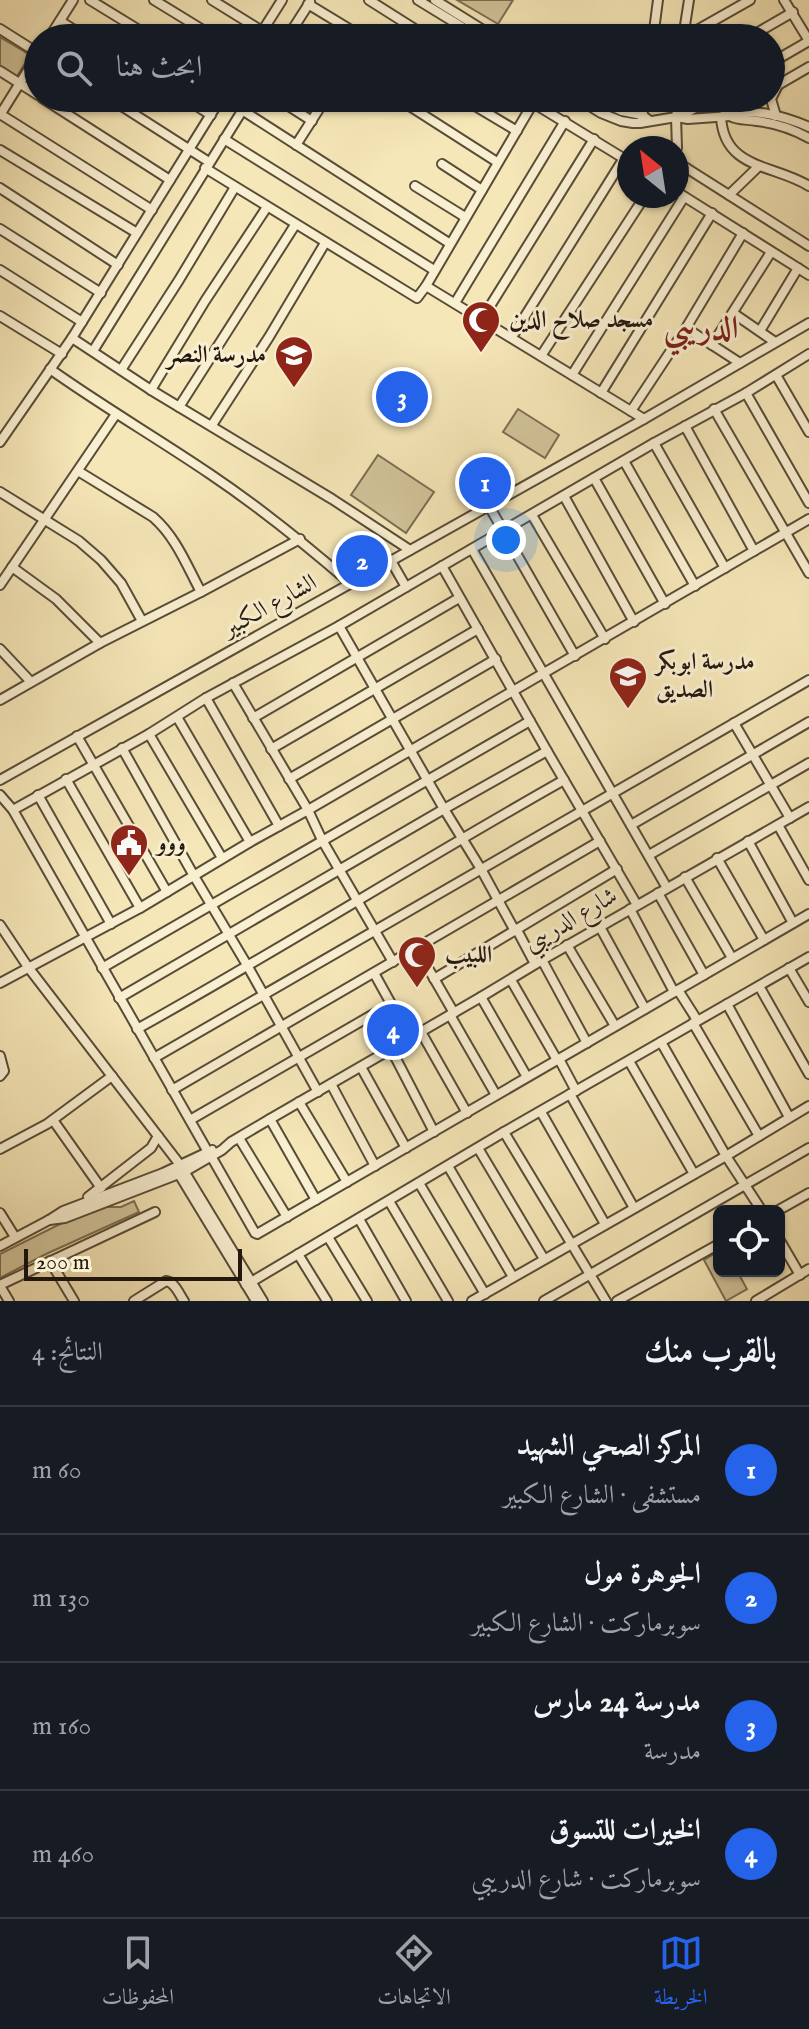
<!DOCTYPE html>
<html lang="ar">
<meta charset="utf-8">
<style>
:root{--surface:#171b24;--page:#242831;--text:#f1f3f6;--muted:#9ea1a6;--line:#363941;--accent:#2563eb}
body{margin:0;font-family:"IM FELL English",Amiri,serif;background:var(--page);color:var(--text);direction:rtl}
.controls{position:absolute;right:24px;bottom:24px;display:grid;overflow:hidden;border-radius:12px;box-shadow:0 2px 6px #0004}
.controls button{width:72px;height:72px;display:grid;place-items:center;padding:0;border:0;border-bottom:2px solid var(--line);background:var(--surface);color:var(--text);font:40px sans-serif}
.compass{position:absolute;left:617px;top:136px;width:72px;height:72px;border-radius:50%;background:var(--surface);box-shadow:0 2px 6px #0004;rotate:330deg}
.scale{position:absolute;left:24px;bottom:20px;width:218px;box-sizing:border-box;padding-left:8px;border:4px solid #24180e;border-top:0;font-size:22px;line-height:28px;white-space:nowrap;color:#24180e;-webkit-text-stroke:6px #f9efd1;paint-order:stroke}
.you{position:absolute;left:506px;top:540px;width:28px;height:28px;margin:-20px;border:6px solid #fff;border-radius:50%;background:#1a73e8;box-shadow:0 0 0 12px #1a73e833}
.badge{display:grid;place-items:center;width:52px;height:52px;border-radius:50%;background:var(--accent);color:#fff;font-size:26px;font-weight:700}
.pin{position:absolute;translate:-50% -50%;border:4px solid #fff;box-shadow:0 2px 8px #0006}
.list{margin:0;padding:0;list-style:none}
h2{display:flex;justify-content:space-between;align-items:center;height:104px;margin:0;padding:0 32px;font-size:34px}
h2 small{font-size:26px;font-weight:400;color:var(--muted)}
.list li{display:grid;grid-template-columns:52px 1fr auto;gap:24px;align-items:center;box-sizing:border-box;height:128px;padding:0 32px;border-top:2px solid var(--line)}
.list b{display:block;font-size:30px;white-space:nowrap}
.list p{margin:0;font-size:26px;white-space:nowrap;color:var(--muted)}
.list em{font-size:26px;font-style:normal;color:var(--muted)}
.icon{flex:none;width:44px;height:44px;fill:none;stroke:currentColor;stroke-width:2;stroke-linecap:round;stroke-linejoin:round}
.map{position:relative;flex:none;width:809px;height:1301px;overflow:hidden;direction:ltr}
.search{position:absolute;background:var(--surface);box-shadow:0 2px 6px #0004;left:24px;right:24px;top:24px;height:88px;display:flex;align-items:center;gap:20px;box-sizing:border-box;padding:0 28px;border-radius:44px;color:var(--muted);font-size:30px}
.sheet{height:616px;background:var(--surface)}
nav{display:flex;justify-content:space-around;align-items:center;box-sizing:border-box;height:112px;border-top:2px solid var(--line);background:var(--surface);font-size:22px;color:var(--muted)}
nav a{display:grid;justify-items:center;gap:4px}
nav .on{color:var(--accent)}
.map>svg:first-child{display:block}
</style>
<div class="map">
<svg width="809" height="1301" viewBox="0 0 809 1301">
<rect width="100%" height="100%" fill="#f6e7b8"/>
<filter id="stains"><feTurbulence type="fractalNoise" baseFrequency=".0025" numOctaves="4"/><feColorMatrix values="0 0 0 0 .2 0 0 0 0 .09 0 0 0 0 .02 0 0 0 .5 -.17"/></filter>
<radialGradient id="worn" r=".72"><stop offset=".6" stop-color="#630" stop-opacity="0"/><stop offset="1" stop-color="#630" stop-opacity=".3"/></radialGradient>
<g fill="#d2c49b" stroke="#7b6e54" stroke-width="2">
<polygon points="457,0 513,0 498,24"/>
<polygon points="0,37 30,55 16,78 0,69"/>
<polygon points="518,409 559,435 545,458 503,432"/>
<polygon points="378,455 434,492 406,533 351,495"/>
<polygon points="134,1201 139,1212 46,1254 0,1278 0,1254 62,1223 106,1207 121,1207"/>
<polygon points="719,1251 719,1271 737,1271 747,1289 726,1301 704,1260"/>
</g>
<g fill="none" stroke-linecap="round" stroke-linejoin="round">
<defs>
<g id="minor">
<polyline points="90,0 152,38"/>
<polyline points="154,0 216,38"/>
<polyline points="212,0 262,31"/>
<polyline points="369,0 429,38"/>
<polyline points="418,0 480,38"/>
<polyline points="435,0 496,38"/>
<polyline points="784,0 809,41"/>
<polyline points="308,4 364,38"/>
<polyline points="60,21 87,38"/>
<polyline points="0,29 38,53"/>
<polyline points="292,29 305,38"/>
<polyline points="49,38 73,0"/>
<polyline points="258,38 282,0"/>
<polyline points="287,38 310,2"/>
<polyline points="653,38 658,0"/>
<polyline points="683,38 750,0"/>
<polyline points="683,38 689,0"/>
<polyline points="748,38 793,12"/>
<polyline points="771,63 809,41"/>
<polyline points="0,71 38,95"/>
<polyline points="771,89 809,67"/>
<polyline points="42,98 170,180"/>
<polyline points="109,98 209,162"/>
<polyline points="184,98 211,115"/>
<polyline points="276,98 312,121"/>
<polyline points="397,98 497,162"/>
<polyline points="462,98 517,131"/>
<polyline points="525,98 628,161"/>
<path d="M577,98L601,113L621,121L633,123H640L676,117L688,119L730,116C750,106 789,118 809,127"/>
<polyline points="594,98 622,111 642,115 650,121"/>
<path d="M755,98L721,117C724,170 774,164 809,186"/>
<polyline points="242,110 449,243"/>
<polyline points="0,114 152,210"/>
<polyline points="0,115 38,54"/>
<path d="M730,116C739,121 747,119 757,121C774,123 793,129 809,138"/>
<polyline points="776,116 771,99 777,87"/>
<polyline points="642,117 645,98"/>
<polyline points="679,117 713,98"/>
<polyline points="224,139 434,270"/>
<polyline points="296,145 326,98"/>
<polyline points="677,148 676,117 679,98"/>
<polyline points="0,150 137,233"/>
<polyline points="677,158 677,162 809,246"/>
<polyline points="442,164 482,190"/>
<polyline points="205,168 417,298 426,286 533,103"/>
<polyline points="415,186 465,217"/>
<polyline points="0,188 118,265"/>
<polyline points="677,192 809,275"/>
<polyline points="729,195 759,166"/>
<polyline points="0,229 101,293"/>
<polyline points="0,270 82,322"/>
<polyline points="426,286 644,419"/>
<polyline points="455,303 565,121"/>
<polyline points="733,313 775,342"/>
<polyline points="0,316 62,354"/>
<polyline points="482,319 594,139"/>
<polyline points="686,328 740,363"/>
<polyline points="760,331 798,268"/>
<polyline points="512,337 624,158"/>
<polyline points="72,338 151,390 332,499 410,550"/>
<polyline points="712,345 771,252"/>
<polyline points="93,351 250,98"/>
<polyline points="541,356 645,196"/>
<path d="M50,369C102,406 157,438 210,474C259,507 305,544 350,583"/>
<polyline points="121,370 179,280 235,187"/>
<polyline points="572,375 684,197"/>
<polyline points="776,375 809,432"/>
<polyline points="151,390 205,301 267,207"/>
<polyline points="601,393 712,213"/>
<polyline points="746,393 809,503"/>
<polyline points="179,407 295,225"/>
<polyline points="714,409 809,573"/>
<polyline points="631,411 686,328 743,233"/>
<polyline points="212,425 269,337 325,243"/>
<polyline points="685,426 754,551"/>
<polyline points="0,442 72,338 221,98"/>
<polyline points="654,443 725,568"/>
<polyline points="624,461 695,586"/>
<path d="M78,471L153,517C176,537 187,566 201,592"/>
<polyline points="594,478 665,604"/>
<polyline points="0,492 79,541 101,560 121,583 142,621"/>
<polyline points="564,496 634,622"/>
<polyline points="489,506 575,656"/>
<polyline points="532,515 605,639"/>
<polyline points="472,549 667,888"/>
<polyline points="391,561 406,587"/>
<polyline points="442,566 547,751 637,905"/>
<polyline points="12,567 56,599 100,643"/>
<polyline points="0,585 116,414"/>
<polyline points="339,626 444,809 481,869 515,931"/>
<polyline points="0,649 31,682"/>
<polyline points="233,683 308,810 322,840 393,962"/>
<polyline points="206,698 279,826"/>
<polyline points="0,700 100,643 201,592 300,539"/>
<polyline points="177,717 250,842"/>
<polyline points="253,718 459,598"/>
<polyline points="734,723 790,818"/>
<polyline points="149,734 222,858"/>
<polyline points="77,736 167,892"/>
<polyline points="122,748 194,876 247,965 318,1092"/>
<polyline points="271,749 478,629"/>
<polyline points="66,779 140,908"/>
<polyline points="289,779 496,659"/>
<polyline points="0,780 644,419 809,323"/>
<polyline points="0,795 13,810"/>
<polyline points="38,795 111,924"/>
<polyline points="631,825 809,722"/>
<polyline points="778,825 809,880"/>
<polyline points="748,841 793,923"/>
<polyline points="649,855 809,763"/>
<polyline points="717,858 764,940"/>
<polyline points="685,877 732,958"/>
<polyline points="658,893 704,975"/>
<polyline points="630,909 674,992"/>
<polyline points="0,925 28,967 181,1166 263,1301"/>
<polyline points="600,927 645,1009"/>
<polyline points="517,930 535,964"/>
<polyline points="567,945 615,1026"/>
<polyline points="417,949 454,1013"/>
<polyline points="542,960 587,1043"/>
<polyline points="102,968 530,721"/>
<polyline points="789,968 809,1002"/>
<polyline points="374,973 410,1038"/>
<polyline points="434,979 617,869"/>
<polyline points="511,980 557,1060"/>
<polyline points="0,983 140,908 250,842 308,810 809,519"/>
<polyline points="759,986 809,1074"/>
<polyline points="678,990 697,1020"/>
<polyline points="481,997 527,1077"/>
<polyline points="119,998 444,809 547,751"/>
<polyline points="727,1004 789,1117"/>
<polyline points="450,1015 496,1095"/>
<polyline points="693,1023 759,1136"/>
<path d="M137,1029C281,949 420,861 564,780"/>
<polyline points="421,1032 467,1113"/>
<polyline points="661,1042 726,1156 762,1211"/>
<polyline points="391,1049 434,1132"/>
<polyline points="0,1056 4,1071 0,1076"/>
<polyline points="154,1058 809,680"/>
<polyline points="559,1059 576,1091"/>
<polyline points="629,1061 694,1174"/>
<polyline points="361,1067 406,1148"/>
<polyline points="331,1084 375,1166"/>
<polyline points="172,1090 600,841"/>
<polyline points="570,1094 634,1208"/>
<polyline points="299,1102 347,1182"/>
<polyline points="541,1112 605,1224"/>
<polyline points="270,1119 316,1200"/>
<polyline points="53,1120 101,1188"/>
<polyline points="190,1120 391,1004"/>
<polyline points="504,1132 606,1301"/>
<polyline points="239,1138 287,1217"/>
<polyline points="478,1148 544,1259"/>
<polyline points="0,1149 47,1124 112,1076"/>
<polyline points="208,1152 13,810 149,734 206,698 339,626 654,443 746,393 809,354"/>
<polyline points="211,1156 255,1233 257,1234 809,914"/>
<polyline points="448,1166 513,1277"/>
<polyline points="177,1171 256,1301"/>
<polyline points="419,1183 485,1294"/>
<polyline points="88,1197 151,1148 158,1136"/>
<polyline points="389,1201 448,1301"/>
<polyline points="777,1211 809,1193"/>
<polyline points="0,1213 15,1237"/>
<polyline points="359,1219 406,1301"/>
<polyline points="49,1220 65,1218 184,1172 222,1150 231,1142 270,1119 481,997 542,960 809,807"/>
<polyline points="328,1237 367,1301"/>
<polyline points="779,1239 800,1275"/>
<polyline points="0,1246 49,1220 63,1211 163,1173 212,1150"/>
<polyline points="298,1254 327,1301"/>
<polyline points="50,1261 74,1301"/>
<polyline points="0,1285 155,1212"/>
<polyline points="246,1285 504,1132 809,957"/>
<polyline points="0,1286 9,1301"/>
<path d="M134,1301L166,1281C175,1282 179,1294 184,1301"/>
<polyline points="472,1301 726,1156 809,1106"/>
<polyline points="544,1301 809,1148"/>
<polyline points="617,1301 719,1244"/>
<polyline points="756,1301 809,1269"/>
</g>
</defs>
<use href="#minor" stroke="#584c38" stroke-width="12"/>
<use href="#minor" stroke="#f9efd1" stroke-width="8"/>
</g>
<defs>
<symbol id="mosque-pin" viewBox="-11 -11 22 30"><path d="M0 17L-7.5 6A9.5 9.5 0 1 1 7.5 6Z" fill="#8f2418" stroke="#f9efd1"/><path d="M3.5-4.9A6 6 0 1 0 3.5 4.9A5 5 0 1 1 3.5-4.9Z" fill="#fff"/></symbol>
<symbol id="school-pin" viewBox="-11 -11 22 30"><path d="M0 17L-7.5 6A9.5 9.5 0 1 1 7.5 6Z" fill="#8f2418" stroke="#f9efd1"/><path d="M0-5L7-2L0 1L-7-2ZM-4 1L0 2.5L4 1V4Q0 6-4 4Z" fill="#fff"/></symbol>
<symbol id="civic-pin" viewBox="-11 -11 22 30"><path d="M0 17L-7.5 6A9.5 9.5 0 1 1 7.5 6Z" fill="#8f2418" stroke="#f9efd1"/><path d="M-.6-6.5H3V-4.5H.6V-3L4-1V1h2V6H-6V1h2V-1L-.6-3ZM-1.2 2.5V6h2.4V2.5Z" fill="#fff"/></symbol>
</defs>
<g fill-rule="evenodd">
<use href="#mosque-pin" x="459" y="298" width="44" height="60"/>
<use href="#school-pin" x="272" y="333" width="44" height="60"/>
<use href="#school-pin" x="606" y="654" width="44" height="60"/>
<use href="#civic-pin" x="107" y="821" width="44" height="60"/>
<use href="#mosque-pin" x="395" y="933" width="44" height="60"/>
</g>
<g text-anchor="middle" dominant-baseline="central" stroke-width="6" stroke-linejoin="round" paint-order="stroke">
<g font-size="24" font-weight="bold" fill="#24180e" stroke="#f9efd1" text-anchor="start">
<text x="509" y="320">مسجد صلاح الدين</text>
<text x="266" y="355" text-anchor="end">مدرسة النصر</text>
<text x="656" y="662">مدرسة ابوبكر<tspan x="656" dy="28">الصديق</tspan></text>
<text x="157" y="843">ووو</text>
<text x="445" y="955">اللبيب</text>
</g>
<g font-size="24" fill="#24180e" stroke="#f9efd1">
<text transform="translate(270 606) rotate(-29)">الشارع الكبير</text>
<text transform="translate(571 920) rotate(-30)">شارع الدريبي</text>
</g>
<g font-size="32" font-weight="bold" fill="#7a1f14" stroke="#f9efd1">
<text x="701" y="329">الدريبي</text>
</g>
</g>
<rect width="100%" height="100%" filter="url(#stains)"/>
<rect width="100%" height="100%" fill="url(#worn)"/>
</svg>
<div class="controls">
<button><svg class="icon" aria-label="locate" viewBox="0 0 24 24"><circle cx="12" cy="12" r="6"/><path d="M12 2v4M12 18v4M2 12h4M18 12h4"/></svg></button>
</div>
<svg class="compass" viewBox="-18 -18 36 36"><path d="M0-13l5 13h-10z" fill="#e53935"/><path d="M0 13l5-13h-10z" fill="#9ea1a6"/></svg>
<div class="scale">200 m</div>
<div class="you"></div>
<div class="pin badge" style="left:485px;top:483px">1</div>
<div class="pin badge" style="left:362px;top:561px">2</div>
<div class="pin badge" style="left:402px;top:397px">3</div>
<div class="pin badge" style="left:393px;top:1030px">4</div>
<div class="search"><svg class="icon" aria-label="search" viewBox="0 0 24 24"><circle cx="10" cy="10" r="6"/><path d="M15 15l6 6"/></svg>ابحث هنا</div>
</div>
<section class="sheet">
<h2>بالقرب منك<small>النتائج: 4</small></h2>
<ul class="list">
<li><span class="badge">1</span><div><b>المركز الصحي الشهيد</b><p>مستشفى · الشارع الكبير</p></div><em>60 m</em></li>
<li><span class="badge">2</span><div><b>الجوهرة مول</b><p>سوبرماركت · الشارع الكبير</p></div><em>130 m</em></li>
<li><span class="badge">3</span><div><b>مدرسة 24 مارس</b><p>مدرسة</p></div><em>160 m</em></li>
<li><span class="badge">4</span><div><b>الخيرات للتسوق</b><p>سوبرماركت · شارع الدريبي</p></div><em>460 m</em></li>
</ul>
</section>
<nav>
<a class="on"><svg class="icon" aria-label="map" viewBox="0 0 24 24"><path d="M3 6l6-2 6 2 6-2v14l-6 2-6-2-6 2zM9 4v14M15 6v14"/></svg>الخريطة</a>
<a><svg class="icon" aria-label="directions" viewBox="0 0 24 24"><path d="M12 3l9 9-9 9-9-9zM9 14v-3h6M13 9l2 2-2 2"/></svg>الاتجاهات</a>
<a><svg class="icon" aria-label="saved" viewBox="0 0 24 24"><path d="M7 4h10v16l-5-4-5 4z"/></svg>المحفوظات</a>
</nav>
